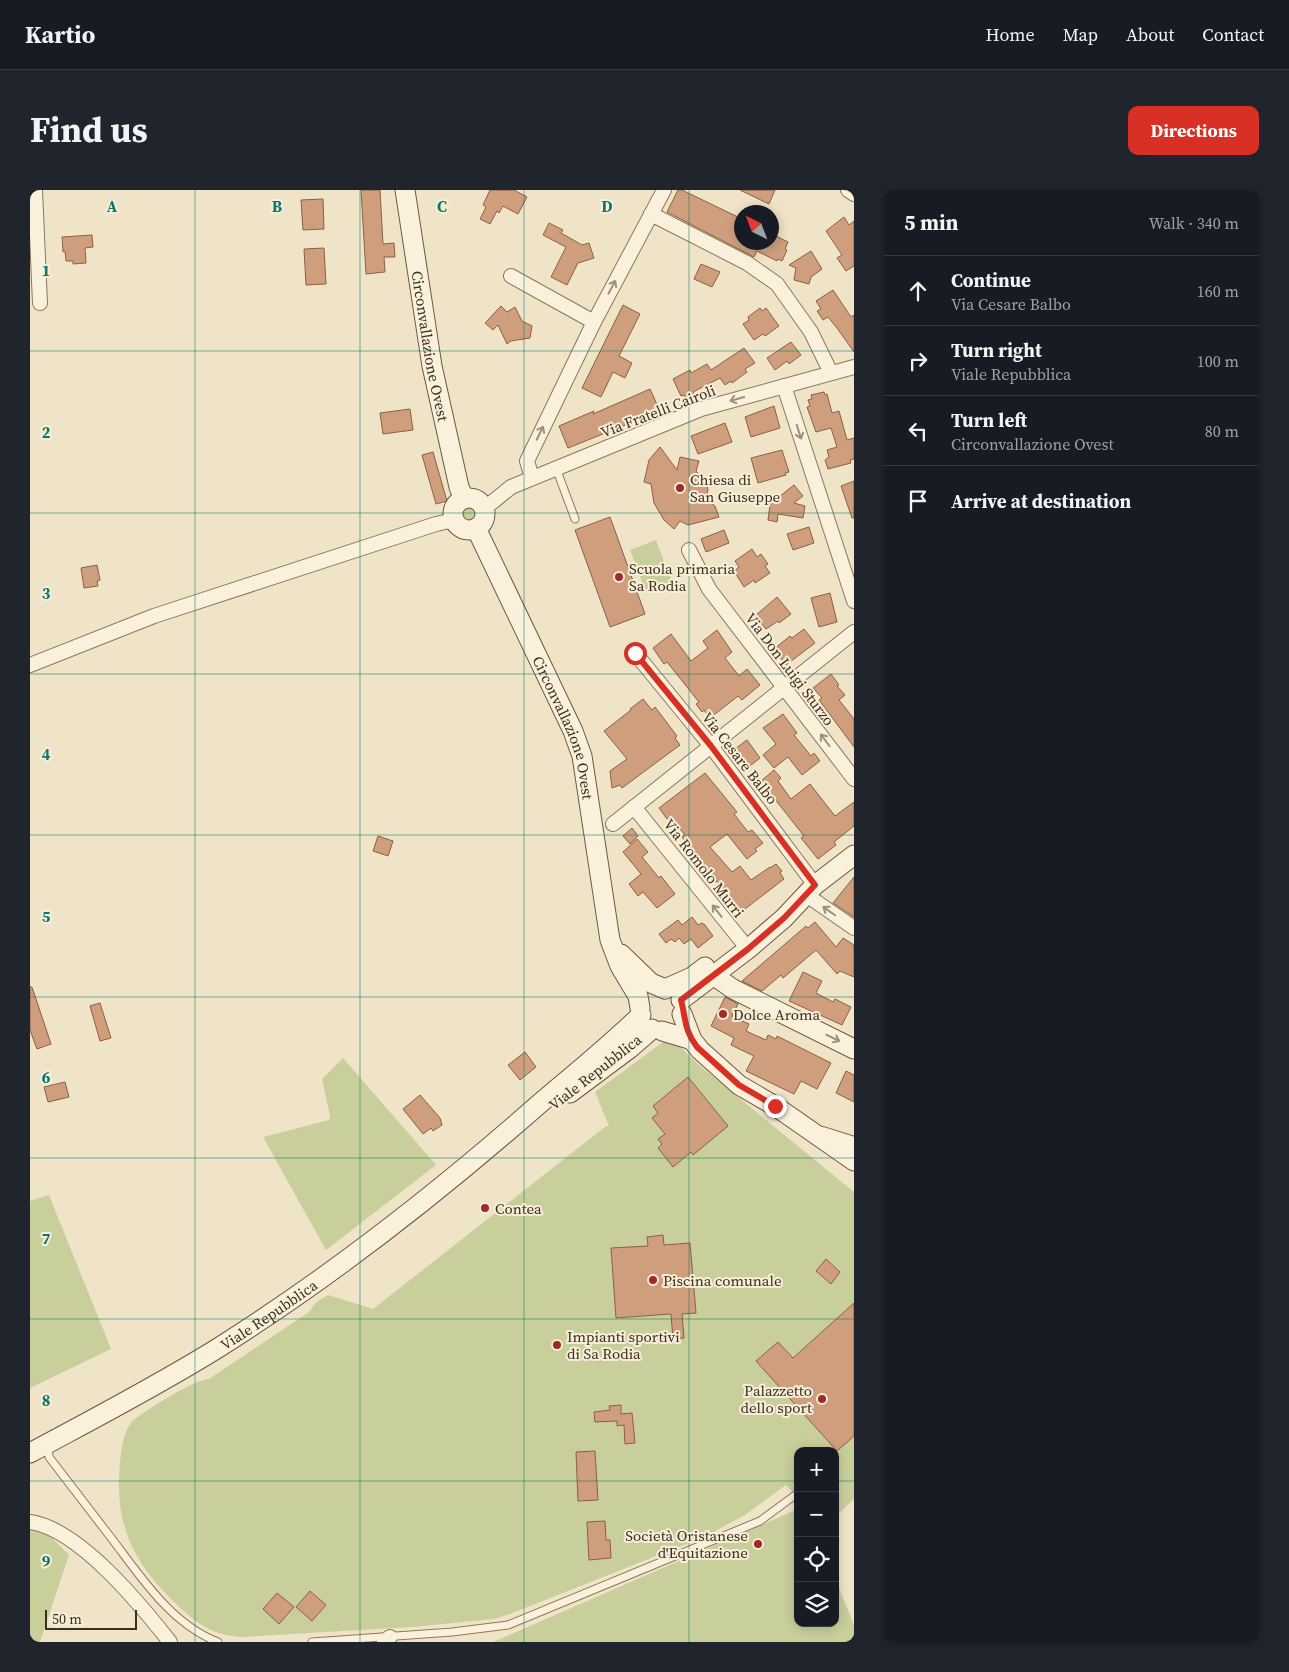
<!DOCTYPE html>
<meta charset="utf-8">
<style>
:root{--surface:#171b24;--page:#20242c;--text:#f1f3f6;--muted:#9ea1a6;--line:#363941;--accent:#d93025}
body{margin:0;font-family:"Source Serif 4",serif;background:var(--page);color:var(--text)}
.controls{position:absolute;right:15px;bottom:15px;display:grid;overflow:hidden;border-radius:10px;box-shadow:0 2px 12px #0003}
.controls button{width:45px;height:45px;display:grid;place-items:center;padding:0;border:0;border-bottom:1px solid var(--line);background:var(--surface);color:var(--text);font:25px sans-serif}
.compass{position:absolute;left:704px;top:15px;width:45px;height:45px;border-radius:50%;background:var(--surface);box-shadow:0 2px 12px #0003;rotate:318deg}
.scale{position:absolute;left:15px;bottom:12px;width:92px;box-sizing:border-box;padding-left:5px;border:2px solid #3d2e20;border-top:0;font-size:14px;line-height:18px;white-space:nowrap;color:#3d2e20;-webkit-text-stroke:4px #f7eed8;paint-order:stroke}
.stop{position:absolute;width:15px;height:15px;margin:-11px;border:4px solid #d93025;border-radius:50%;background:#fff}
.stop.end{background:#d93025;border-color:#fff;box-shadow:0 1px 5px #0008}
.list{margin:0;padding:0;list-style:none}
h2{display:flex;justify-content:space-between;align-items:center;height:65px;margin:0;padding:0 20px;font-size:21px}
h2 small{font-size:16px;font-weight:400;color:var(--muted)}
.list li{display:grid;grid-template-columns:32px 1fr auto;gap:15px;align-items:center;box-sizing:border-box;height:70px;padding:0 20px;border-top:1px solid var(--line)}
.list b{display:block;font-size:19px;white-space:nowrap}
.list p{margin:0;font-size:16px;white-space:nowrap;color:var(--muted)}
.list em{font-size:16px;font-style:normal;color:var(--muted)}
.icon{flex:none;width:28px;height:28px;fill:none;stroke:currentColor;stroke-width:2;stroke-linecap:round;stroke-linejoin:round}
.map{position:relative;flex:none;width:824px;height:1452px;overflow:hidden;border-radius:10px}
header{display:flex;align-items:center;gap:30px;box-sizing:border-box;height:70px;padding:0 25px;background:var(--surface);border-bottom:1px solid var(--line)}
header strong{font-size:24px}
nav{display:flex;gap:28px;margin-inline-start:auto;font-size:18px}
.intro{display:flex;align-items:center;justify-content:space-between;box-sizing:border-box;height:120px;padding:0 30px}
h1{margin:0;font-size:35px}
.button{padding:12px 22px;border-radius:10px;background:var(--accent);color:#fff;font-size:18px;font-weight:700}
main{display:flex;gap:30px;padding:0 30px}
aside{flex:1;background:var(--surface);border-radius:10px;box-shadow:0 2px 12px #0003}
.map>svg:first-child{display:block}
</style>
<header>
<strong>Kartio</strong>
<nav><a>Home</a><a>Map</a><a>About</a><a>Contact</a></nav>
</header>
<div class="intro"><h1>Find us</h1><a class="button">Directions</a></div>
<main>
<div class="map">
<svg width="824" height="1452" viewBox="0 0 824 1452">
<rect width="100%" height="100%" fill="#f0e4c8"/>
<g fill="#c9cf9b">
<circle cx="441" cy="323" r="10"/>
<polygon points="626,350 642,392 616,402 600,360"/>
<path d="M640,847L670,876L824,1002V1309L805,1327V1261H768V1307L756,1295L715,1325L674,1347L480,1424L464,1429L383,1437L213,1447C182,1446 166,1433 144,1412C102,1371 84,1333 90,1273C91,1261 93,1243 101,1233C108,1224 153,1198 165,1193C169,1191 175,1190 179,1189L279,1122L285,1113L298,1105L343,1119L575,937L579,936L565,902Z"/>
<polygon points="313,868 406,975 296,1060 233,947 299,930 300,926 292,889"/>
<polygon points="19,1005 81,1159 0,1198 0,1011"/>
<polygon points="768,1319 768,1433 805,1433 805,1388 824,1435 824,1452 463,1452"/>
<polygon points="0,1336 16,1342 39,1365 10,1452 0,1452"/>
</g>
<g fill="#cf9f7d" stroke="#8d5f41">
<polygon points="331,0 350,0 353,54 364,53 365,67 354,67 355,82 336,84"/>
<polygon points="460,0 484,0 497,7 488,24 473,16 469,23 467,21 460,34 450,29 456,17 453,15"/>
<polygon points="648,0 652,0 712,29 712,52 742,52 742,44 758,52 755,59 757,60 752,71 748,69 747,71 727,61 724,67 637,22"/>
<polygon points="710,0 745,0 739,14"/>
<polygon points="293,9 294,39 273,40 271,10"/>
<polygon points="814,27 819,35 824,31 824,76 816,81 807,68 812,65 796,41"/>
<polygon points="519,33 533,40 531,43 552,55 559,53 564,68 548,73 537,95 521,87 536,57 513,45"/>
<polygon points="62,45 63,57 55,58 56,73 43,74 43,71 36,71 35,61 33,62 32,47"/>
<polygon points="294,58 296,94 276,95 274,59"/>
<polygon points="781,61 792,79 781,87 779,94 764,90 766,78 759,75"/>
<polygon points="671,74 690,82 682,97 664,89"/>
<polygon points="803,100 821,127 824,125 824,162 807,138 798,127 793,130 787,121 791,119 786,111"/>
<polygon points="593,115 610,124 589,166 602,173 595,188 583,182 571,207 552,198"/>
<polygon points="471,116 477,122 485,117 492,131 502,136 500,148 481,151 477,154 468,135 463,140 455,133"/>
<polygon points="730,118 732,121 736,118 749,136 735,146 733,144 724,150 713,134 719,130 718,127"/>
<polygon points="761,152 771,165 759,174 757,171 745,180 737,168"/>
<polygon points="714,158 725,173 715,179 717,182 702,193 701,191 695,195 690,188 663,202 666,207 657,211 654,205 651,206 643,189 660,180 661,183 677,174 681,180"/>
<polygon points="620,199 630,221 538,258 529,236 564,221 563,224"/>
<polygon points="794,202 795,205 797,204 802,223 809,221 817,250 824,248 824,269 820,270 821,273 798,279 795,270 799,267 797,260 807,257 801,238 786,242 777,217 780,216 778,210 782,209 781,205"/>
<polygon points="744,216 750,238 721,247 715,227"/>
<polygon points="380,219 383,240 353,244 350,223"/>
<polygon points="695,233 702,252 668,264 661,246"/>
<polygon points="630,257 647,280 650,267 669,271 666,281 676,291 678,299 676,310 685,316 689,327 658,335 650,331 644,339 634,330 624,313 621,294 614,292 619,270"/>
<polygon points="752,260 759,282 755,283 756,285 728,293 721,268"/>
<polygon points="403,262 417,311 406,314 392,265"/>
<polygon points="824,291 824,328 822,328 811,296"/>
<polygon points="764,295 773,306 764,313 775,316 773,328 748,324 747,332 738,330 741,307 749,307"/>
<polygon points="580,327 615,424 580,437 545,340"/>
<polygon points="779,337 784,353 763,360 757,344"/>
<polygon points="694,340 699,353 676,362 671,349"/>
<polygon points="722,359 727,367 731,364 738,374 735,376 740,383 725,393 724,390 714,397 704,381 709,377 705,371"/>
<polygon points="67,375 70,390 67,391 68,396 54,398 51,378"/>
<polygon points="800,403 807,432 789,437 781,408"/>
<polygon points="747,407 761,424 749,433 748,431 736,439 725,426"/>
<polygon points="774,439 785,453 756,475 744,459 760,446 762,448"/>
<polygon points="687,440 702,462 695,468 709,486 717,479 730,495 712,510 708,506 680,528 674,520 672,522 666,514 669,512 637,472 634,474 623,458 641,444 661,471 678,458 673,451"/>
<polygon points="801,484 809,495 807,496 815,505 809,510 824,529 824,557 789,510 792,508 783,498"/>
<polygon points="613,509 622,520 625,517 647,546 645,548 650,555 592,598 590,595 582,598 580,581 597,569 574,541 601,520 600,519"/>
<polygon points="753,524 767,543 764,545 781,566 784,563 790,571 772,585 758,567 744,578 733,565 746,554 733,538"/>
<polygon points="717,550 730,568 716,579 702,561"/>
<polygon points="744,580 751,588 748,591 761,609 780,594 805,626 824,612 824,636 804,652 806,655 788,669 771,648 774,646 744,608 740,610 734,601 736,600 730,592"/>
<polygon points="675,583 707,622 704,624 718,642 722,640 733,653 725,659 727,661 717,669 697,644 680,657 702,682 710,676 721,690 740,677 740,678 746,674 752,681 750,683 754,689 711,722 687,691 685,692 658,660 661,658 652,647 655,645 640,627 637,629 629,618"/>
<polygon points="602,638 608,646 600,654 593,646"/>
<polygon points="348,646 363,651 358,666 343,661"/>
<polygon points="607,649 618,662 612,667 629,688 631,686 645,704 627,718 613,702 608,706 599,694 611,684 593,662"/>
<polygon points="824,687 824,727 803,713"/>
<polygon points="662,727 668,735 672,733 675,735 683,746 668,758 661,749 654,754 649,748 645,752 641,749 636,753 629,744 648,730 652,735"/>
<polygon points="785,732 806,757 813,748 824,755 824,787 810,781 807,784 786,760 753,788 751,785 732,801 712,791 776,736 778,738"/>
<polygon points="773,782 792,791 786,803 803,812 805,809 821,817 812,835 759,811"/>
<polygon points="0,797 2,797 21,854 7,859 0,840"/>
<polygon points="695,807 708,814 702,826 719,834 716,841 736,850 738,845 746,849 747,846 801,873 787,899 771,891 764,904 716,881 724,866 701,855 704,848 681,836"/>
<polygon points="70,813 81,848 70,851 60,816"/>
<polygon points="495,862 506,877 490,890 478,875"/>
<polygon points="816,881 824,885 824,912 806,903"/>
<polygon points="658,887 698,936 663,965 661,962 643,977 628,958 632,954 628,949 635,944 622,928 628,923 623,916"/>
<polygon points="35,892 39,907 18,912 14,897"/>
<polygon points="390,905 410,928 412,935 403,941 401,938 393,944 373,919"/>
<polygon points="633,1045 634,1055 660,1053 666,1123 652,1124 654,1148 643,1149 641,1124 586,1128 581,1058 618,1056 617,1047"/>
<polygon points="796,1069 810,1082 801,1094 786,1081"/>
<polygon points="824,1113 824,1246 807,1261 726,1171 748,1152 763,1168"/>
<polygon points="591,1215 591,1224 602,1223 605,1253 595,1254 594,1235 587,1236 587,1231 565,1232 564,1222 580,1220 579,1216"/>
<polygon points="565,1261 568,1310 548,1311 546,1262"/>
<polygon points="575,1331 576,1350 580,1350 581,1368 559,1370 557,1332"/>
<polygon points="280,1401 296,1415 282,1431 266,1417"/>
<polygon points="247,1403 264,1417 249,1434 233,1419"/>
</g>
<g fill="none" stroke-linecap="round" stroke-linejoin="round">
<defs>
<g id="lane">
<polyline points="526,278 545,329"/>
<path d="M18,1255L19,1267C40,1294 61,1322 82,1349C111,1387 141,1434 188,1452"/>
<polyline points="282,1452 422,1442 478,1435 730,1331 768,1303"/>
</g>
<g id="street">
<polyline points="5,0 10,113"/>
<polyline points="818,0 824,4"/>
<polyline points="621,24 717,73 747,94 781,142 801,183"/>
<polyline points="481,86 564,132"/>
<polyline points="754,196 824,411"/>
<polyline points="502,288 497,271 564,132 634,0"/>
<polyline points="454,319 481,297 671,219 824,177"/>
<polyline points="659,360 679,399 824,589"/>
<polyline points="605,463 681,556 785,695"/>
<polyline points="0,475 124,426 406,334 424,330"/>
<polyline points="604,617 718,759"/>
<polyline points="583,634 824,442"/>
<polyline points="775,704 824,738"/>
<polyline points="792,944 824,954"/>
<path d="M0,1332C49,1339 110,1414 140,1452"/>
<polyline points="354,1452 360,1447"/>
</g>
<g id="secondary">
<path id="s1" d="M375,0L402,176L429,297L434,309"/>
<circle cx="439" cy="324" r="16"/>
<path id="s2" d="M446,338L543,541L552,566L580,750L590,776L608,806L610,818"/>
<polyline points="591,764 621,793 635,799"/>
<polyline points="683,785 703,799 824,859"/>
<polyline points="635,799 662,787 675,777"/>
<polyline points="651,810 718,759 754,728 785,695 824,665"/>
<polyline points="652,824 662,850 670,860 709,895 745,916 824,971"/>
<polyline points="632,841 662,850"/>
<polyline points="540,903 599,859 622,839"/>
<path id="s3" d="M0,1263C63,1229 127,1196 188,1158C302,1086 408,1003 508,915C543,885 578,857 611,825"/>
</g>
</defs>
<use href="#lane" stroke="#8d765c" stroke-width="9"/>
<use href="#street" stroke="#8d765c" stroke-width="16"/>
<use href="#secondary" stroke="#6f573f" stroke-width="21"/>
<use href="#lane" stroke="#faf1dc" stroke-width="7"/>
<use href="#street" stroke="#faf1dc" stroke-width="14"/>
<use href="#secondary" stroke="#faf1dc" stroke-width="19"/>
</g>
<defs><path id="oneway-shaft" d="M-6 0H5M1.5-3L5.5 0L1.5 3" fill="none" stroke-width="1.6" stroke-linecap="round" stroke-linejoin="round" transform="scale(1.25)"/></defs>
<g stroke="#9c907e">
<use href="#oneway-shaft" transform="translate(582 97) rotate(-62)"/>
<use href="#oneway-shaft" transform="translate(707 209) rotate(164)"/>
<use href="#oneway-shaft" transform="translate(769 242) rotate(72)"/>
<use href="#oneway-shaft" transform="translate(510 243) rotate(-64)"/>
<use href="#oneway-shaft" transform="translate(795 550) rotate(-127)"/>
<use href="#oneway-shaft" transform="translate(687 721) rotate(-128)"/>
<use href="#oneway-shaft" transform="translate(799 721) rotate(-145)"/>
<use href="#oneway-shaft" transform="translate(803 848) rotate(26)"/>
</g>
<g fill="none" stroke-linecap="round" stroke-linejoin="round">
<path stroke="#d93025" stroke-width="6" d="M605,463L681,556L785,695L754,728L718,759L651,810C656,829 654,840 667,857L709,895L745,916"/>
</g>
<path fill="none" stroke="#0f766e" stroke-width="1" stroke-opacity="0.55" d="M165,0V1452M330,0V1452M494,0V1452M659,0V1452M0,161H824M0,323H824M0,484H824M0,645H824M0,807H824M0,968H824M0,1129H824M0,1291H768M805,1291H824"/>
<g fill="#9e2a2b" stroke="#f7eed8" stroke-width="2">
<circle cx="650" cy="298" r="5"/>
<circle cx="589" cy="387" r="5"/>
<circle cx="693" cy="824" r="5"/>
<circle cx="455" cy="1018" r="5"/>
<circle cx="623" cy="1090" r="5"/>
<circle cx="527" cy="1155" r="5"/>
<circle cx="792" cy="1209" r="5"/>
<circle cx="728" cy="1354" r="5"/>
</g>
<g text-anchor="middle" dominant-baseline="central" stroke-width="4" stroke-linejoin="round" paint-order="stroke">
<g font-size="15" fill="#3d2e20" stroke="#f7eed8">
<text stroke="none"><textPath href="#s1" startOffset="158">Circonvallazione Ovest</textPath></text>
<text transform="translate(628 221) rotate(-21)">Via Fratelli Cairoli</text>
<text transform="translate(760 479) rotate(53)">Via Don Luigi Sturzo</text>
<text stroke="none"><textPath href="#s2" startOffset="219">Circonvallazione Ovest</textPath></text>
<text transform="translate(710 568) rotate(52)">Via Cesare Balbo</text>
<text transform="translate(674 678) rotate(52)">Via Romolo Murri</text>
<text transform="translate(565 882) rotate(-38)">Viale Repubblica</text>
<text stroke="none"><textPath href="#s3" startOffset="276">Viale Repubblica</textPath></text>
</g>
<g font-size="15" fill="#3d2e20" stroke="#f7eed8" text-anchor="start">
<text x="660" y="289">Chiesa di<tspan x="660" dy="17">San Giuseppe</tspan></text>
<text x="599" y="378">Scuola primaria<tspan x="599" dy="17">Sa Rodia</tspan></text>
<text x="703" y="824">Dolce Aroma</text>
<text x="465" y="1018">Contea</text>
<text x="633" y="1090">Piscina comunale</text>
<text x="537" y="1146">Impianti sportivi<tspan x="537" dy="17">di Sa Rodia</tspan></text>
<text x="782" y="1200" text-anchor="end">Palazzetto<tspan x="782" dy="17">dello sport</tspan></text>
<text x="718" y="1345" text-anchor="end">Società Oristanese<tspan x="718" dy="17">d'Equitazione</tspan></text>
</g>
</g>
<g font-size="16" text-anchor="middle" font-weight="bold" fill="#0f766e" stroke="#f7eed8" stroke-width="4" stroke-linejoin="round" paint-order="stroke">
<text x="82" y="22">A</text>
<text x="247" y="22">B</text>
<text x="412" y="22">C</text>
<text x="577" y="22">D</text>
<text x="16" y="86">1</text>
<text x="16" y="248">2</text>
<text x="16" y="409">3</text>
<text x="16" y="570">4</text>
<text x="16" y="732">5</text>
<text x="16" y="893">6</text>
<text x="16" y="1054">7</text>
<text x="16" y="1216">8</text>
<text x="16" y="1377">9</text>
</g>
</svg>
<div class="controls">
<button>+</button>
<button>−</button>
<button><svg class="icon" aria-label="locate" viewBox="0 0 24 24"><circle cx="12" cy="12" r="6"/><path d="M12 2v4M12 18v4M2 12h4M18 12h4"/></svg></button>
<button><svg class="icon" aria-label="layers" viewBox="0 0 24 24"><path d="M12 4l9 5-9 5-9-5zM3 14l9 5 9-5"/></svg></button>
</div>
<svg class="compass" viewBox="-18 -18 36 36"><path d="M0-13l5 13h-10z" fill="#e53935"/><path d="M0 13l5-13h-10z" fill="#9ea1a6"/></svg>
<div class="scale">50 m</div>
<div class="stop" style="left:605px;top:463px"></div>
<div class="stop end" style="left:745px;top:916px"></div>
</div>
<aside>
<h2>5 min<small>Walk · 340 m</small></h2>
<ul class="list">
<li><svg class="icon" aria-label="ahead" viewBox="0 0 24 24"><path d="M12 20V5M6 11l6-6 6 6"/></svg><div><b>Continue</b><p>Via Cesare Balbo</p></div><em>160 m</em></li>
<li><svg class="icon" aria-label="right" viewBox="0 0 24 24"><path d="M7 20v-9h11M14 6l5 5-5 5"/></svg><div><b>Turn right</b><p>Viale Repubblica</p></div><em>100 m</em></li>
<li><svg class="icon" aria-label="left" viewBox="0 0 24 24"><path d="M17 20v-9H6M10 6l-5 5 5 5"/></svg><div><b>Turn left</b><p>Circonvallazione Ovest</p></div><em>80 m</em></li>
<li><svg class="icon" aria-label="arrive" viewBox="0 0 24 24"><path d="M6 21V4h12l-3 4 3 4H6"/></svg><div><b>Arrive at destination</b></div></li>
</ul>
</aside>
</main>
